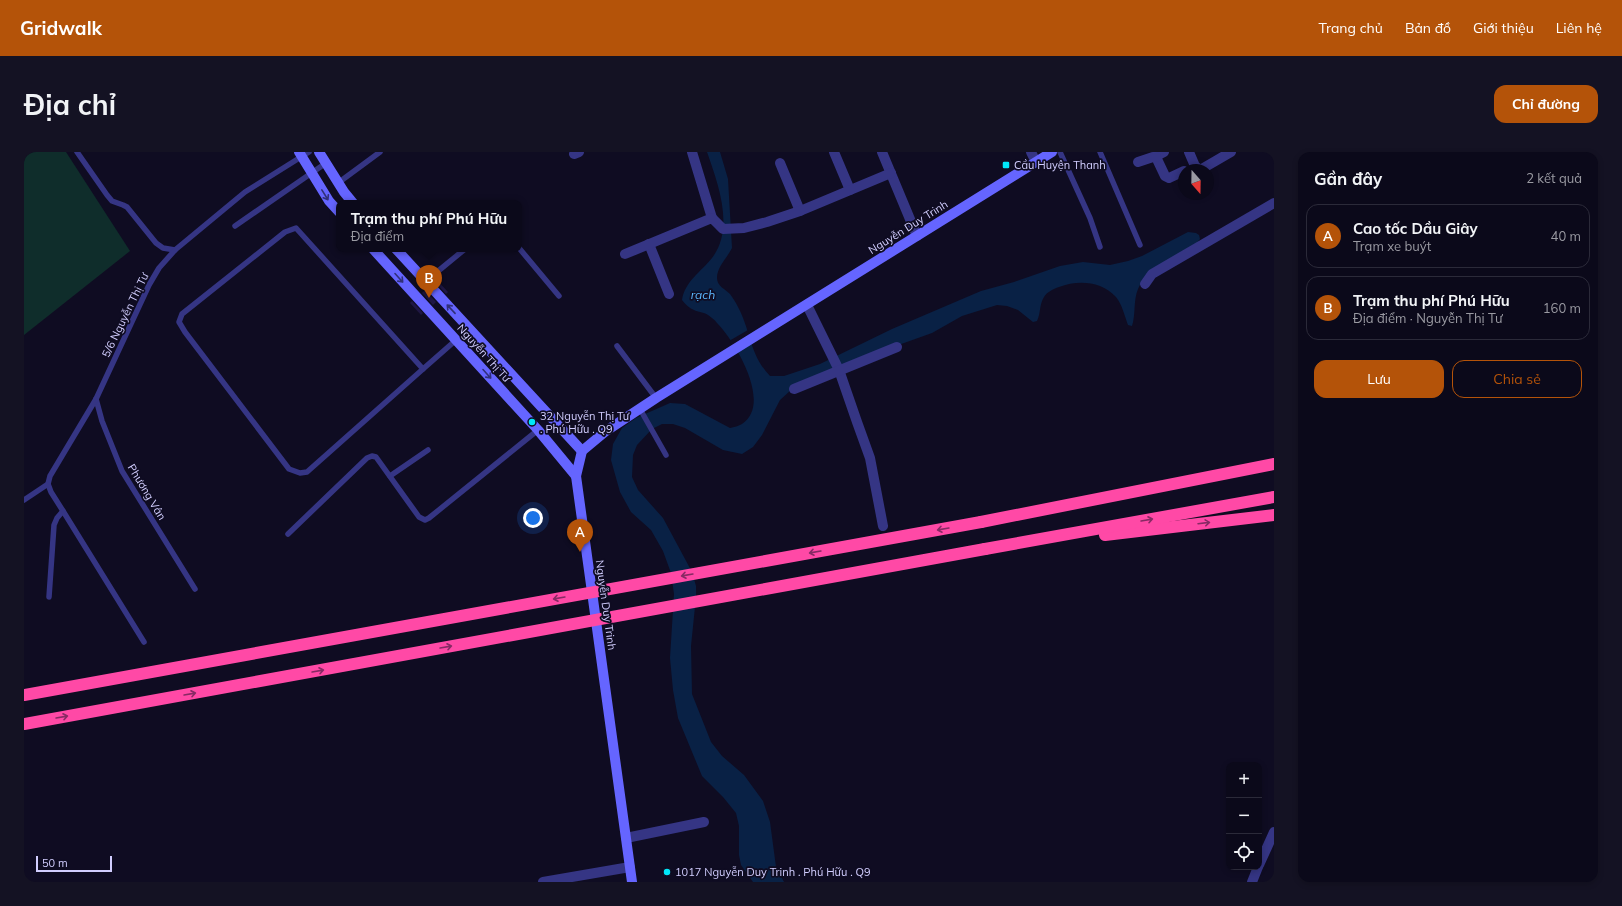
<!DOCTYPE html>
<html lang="vi">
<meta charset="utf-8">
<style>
:root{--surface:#0b091a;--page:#141223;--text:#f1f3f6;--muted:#9a9aa2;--line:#2b2a39;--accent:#b45309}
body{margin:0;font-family:Mulish,sans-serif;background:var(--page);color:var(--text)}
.controls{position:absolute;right:12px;bottom:12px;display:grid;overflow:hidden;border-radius:8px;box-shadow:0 2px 6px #0003}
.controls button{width:36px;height:36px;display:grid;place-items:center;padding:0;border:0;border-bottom:1px solid var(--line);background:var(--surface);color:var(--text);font:20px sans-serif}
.compass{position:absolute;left:1154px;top:12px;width:36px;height:36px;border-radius:50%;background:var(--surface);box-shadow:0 2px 6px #0003;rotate:160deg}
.scale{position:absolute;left:12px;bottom:10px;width:76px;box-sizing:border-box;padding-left:4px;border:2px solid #d2ceff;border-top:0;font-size:11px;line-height:14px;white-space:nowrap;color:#d2ceff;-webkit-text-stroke:3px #0f0c22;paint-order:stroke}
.you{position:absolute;left:509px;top:366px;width:14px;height:14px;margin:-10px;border:3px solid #fff;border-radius:50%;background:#1a73e8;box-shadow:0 0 0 6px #1a73e833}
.badge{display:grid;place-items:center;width:26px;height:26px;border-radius:50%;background:var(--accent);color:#fff;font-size:13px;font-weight:700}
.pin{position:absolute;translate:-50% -33px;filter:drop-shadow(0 1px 2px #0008)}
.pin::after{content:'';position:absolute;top:21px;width:14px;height:12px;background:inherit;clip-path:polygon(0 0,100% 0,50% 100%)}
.popup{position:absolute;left:312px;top:48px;width:186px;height:52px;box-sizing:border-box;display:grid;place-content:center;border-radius:8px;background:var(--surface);filter:drop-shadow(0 1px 3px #0005);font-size:13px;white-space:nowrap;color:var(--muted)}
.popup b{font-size:15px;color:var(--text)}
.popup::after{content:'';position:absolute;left:50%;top:100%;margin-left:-8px;border:8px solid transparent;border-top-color:var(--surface)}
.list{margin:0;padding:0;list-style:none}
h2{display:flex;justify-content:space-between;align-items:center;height:52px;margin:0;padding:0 16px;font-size:17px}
h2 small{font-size:13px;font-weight:400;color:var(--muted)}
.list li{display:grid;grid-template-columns:26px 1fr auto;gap:12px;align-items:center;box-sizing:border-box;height:64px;margin:0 8px 8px;padding:0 8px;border:1px solid var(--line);border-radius:12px}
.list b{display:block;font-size:15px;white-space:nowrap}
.list p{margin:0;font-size:13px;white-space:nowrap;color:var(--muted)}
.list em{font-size:13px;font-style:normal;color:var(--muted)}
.actions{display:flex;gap:8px;padding:12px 16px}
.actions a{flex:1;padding:9px 0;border:1px solid var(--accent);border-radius:12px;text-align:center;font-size:14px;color:var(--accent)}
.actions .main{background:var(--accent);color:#fff}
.icon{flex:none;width:22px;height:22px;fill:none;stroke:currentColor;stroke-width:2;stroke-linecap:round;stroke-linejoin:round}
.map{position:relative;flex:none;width:1250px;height:730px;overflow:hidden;border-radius:12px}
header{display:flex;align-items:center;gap:24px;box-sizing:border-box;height:56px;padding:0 20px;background:var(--accent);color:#fff}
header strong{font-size:19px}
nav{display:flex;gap:22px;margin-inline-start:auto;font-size:14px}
.intro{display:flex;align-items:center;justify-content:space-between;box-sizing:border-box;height:96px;padding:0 24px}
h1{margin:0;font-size:28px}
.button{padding:10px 18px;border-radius:12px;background:var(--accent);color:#fff;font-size:14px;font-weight:700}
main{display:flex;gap:24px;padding:0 24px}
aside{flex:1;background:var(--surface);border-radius:12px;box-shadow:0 2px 6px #0003}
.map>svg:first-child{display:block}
</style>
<header>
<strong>Gridwalk</strong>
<nav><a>Trang chủ</a><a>Bản đồ</a><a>Giới thiệu</a><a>Liên hệ</a></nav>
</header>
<div class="intro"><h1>Địa chỉ</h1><a class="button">Chỉ đường</a></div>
<main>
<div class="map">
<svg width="1250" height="730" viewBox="0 0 1250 730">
<rect width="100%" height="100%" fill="#0f0c22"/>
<polygon fill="#0f2d2b" points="0,0 42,0 106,99 0,183"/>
<path fill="#092145" d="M683,0H696L704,27L708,96C703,106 693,115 693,126C693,134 701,137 706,142C709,146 712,151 714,155C727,179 725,202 746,224H760L796,212L868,177L957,139L990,130L1036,114L1059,110L1086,113L1104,109L1118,104L1164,80L1172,81L1175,83L1176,87C1173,90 1171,94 1168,97C1150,111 1124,115 1114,137C1109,149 1112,162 1108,174L1104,173C1101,165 1098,152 1092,145C1077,129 1054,128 1035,135C1029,137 1023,140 1020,145C1015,153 1017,161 1013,169L1009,170L994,158L983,154L973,153L938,164L908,181L852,201L767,238L756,248L738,283L729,295L718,302L699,298L661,276L649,272H638L628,277L613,293L609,303L608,325L614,338L639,366L668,420L672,434V445L667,494L668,542L687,590L698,604L720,623L739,649L746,670L752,715L760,730H729L717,713L715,703V674L712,661L699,645L678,624L654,566L649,538L646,506L650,442L647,421L639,399L627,378L607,360L596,340L587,308L589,292L598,276L612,266L646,251L661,252L706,276C710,275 715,274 718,272C749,252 711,189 693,171C691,168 687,165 684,163C680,160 674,160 670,158C665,156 661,152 658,148C661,129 677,120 688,106C711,76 694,32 683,0Z"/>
<polygon fill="#0f0c22" points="724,178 728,190 712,199 705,189"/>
<g fill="#1f1744">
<polygon points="412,127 424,140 422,142 410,129"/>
<polygon points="401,138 412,150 409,153 398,141"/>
<polygon points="388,149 399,161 397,163 386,151"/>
</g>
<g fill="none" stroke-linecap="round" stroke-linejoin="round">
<g stroke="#353584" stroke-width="5.5">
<polyline points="53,0 83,43 88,49 99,53 103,55 132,91 139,96 151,98"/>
<polyline points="1036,0 1066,66 1076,95"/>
<polyline points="1076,0 1116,93"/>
<polyline points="314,31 356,0"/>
<polyline points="211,74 302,11"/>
<polygon points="272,76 399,217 283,320 276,321 265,317 161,180 155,170 158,162 261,80"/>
<polyline points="495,96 535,144"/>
<polyline points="402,129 441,97"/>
<polyline points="593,194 632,246"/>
<polyline points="399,217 432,188"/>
<polyline points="72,247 78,269 98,319 171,437"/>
<polyline points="616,257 642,303"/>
<polyline points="366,324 404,298"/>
<polyline points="24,332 27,340 39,359 120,490"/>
<polyline points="0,348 24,332 26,324 72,247 125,133 135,116 151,98 221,40 285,0"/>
<polyline points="264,382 343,306 348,304 352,305 395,365 401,368 405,366 514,278"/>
<polyline points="25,445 30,373 33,366 39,359"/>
</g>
<g stroke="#353584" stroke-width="10">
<polyline points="668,0 688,66"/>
<polyline points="810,0 826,38"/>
<polyline points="858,0 893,84"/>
<polyline points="1007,0 1012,10"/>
<polyline points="1140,0 1134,3 1132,5 1141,24 1145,26 1160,19"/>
<polyline points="1165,0 1171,14 1176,18"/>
<polyline points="550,2 555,0"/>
<polyline points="1114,10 1129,5 1132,5"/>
<polyline points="756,11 776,59"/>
<polyline points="1176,18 1207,0"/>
<polyline points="625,92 645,142"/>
<polyline points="601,102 688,66 699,77 720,76 743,70 776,59 867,21"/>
<polyline points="1121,132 1128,122 1250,51"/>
<polyline points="783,153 815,218 833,270 846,306 859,374"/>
<polyline points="770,237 873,195"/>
<polyline points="602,686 680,670"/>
<polyline points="1235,713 1250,680"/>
<polyline points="519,730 606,715"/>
<polyline points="1228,730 1234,715"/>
</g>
<g stroke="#6565ff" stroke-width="10">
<polyline points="275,0 305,49 315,60"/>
<polyline points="295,0 320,40 329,51"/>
<polyline points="349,97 514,278 552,324"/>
<polyline points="372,97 558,299"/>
<polyline points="608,730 552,324 558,299 582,279 632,246 1028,0"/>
</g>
<g stroke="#ff49a6" stroke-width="12">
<polyline points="957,370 1250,312"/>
<polyline points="1081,383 1250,363"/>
<polyline points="961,397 1250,345"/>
</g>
<g stroke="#ff49a6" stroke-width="12">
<polyline points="0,543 957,370"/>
<polyline points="0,572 961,397"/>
</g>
</g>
<defs><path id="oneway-shaft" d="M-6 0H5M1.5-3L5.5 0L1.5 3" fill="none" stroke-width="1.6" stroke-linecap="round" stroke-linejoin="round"/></defs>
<g stroke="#31307a">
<use href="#oneway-shaft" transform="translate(301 43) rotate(58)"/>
<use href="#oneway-shaft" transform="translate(375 126) rotate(48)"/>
<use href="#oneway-shaft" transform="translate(427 157) rotate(-133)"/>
<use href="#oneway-shaft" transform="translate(463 222) rotate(48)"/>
</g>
<g stroke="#872a64">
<use href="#oneway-shaft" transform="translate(1123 368) rotate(-10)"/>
<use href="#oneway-shaft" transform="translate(1180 371) rotate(-7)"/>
<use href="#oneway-shaft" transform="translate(919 377) rotate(170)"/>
<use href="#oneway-shaft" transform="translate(791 400) rotate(170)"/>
<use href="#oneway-shaft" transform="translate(663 423) rotate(170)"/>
<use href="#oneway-shaft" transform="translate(535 446) rotate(170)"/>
<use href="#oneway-shaft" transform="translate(422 495) rotate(-10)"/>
<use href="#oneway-shaft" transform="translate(294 519) rotate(-10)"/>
<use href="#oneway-shaft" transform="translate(166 542) rotate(-10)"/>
<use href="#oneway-shaft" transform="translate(38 565) rotate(-10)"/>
</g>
<g fill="#00e7f9" stroke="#0f0c22" stroke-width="1.5">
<rect x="978" y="9" width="8" height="8" rx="2"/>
<circle cx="508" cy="270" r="4"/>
<circle cx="643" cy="720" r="4"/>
</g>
<g text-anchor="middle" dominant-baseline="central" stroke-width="3.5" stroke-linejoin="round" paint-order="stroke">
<g font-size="11" fill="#d2ceff" stroke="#0f0c22" text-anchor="start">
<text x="990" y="13">Cầu Huyện Thanh</text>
<text x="516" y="264">32 Nguyễn Thị Tư<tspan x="516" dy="13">. Phú Hữu . Q9</tspan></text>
<text x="651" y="720">1017 Nguyễn Duy Trinh . Phú Hữu . Q9</text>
</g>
<g font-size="11" fill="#d2ceff" stroke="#0f0c22">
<text transform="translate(884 75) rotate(-32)">Nguyễn Duy Trinh</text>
<text transform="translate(101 163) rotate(-64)">5/6 Nguyễn Thị Tư</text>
<text transform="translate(460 201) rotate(48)">Nguyễn Thị Tư</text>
<text transform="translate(123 340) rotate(59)">Phương Vân</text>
<text transform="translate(582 453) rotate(82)">Nguyễn Duy Trinh</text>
</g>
<g font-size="12" font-style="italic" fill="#5cb8ff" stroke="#0f0c22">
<text x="679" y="142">rạch</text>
</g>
</g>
</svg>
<div class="controls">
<button>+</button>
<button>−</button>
<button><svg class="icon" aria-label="locate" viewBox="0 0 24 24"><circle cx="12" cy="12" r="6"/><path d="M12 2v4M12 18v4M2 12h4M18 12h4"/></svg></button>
</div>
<svg class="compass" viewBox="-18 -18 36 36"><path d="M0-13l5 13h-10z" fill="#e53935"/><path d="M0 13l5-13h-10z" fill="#9a9aa2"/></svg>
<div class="scale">50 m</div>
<div class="you"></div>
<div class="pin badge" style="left:556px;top:400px">A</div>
<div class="pin badge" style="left:405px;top:146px">B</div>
<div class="popup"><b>Trạm thu phí Phú Hữu</b>Địa điểm</div>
</div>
<aside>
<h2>Gần đây<small>2 kết quả</small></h2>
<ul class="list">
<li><span class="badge">A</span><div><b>Cao tốc Dầu Giây</b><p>Trạm xe buýt</p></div><em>40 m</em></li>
<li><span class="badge">B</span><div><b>Trạm thu phí Phú Hữu</b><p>Địa điểm · Nguyễn Thị Tư</p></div><em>160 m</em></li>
</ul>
<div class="actions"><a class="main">Lưu</a><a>Chia sẻ</a></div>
</aside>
</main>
